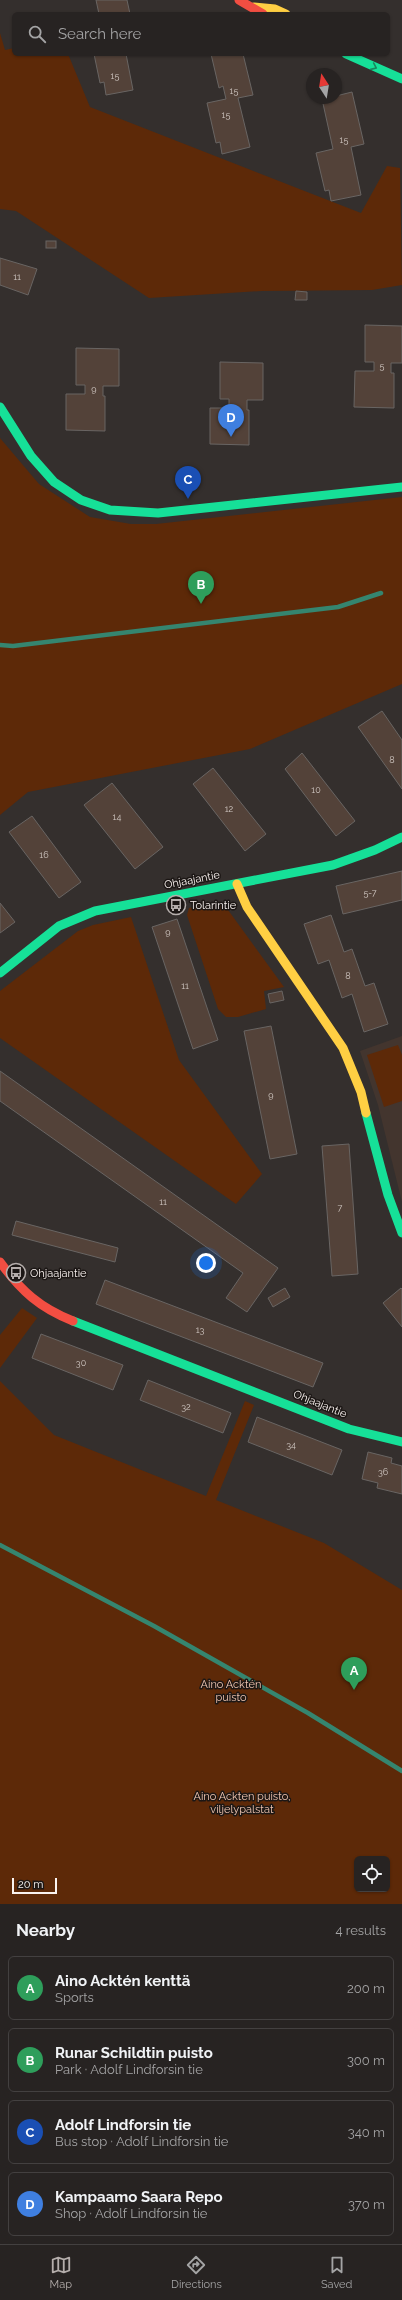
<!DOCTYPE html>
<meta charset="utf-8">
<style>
:root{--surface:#272322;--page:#332f2f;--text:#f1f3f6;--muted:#a4a4a5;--line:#434040;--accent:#b5aeac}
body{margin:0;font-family:Raleway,sans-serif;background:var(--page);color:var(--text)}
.controls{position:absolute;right:12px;bottom:12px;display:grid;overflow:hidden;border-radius:6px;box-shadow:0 1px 3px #0004}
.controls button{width:36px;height:36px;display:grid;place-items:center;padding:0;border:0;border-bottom:1px solid var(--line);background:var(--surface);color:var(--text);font:20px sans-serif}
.compass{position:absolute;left:306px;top:68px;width:36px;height:36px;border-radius:50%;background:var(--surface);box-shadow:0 1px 3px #0004;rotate:348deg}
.scale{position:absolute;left:12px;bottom:10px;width:45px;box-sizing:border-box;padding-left:4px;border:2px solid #faf3f0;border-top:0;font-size:11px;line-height:14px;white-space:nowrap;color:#faf3f0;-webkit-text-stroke:3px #1c1715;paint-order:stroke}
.you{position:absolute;left:206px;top:1263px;width:14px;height:14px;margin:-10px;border:3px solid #fff;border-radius:50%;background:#1a73e8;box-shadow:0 0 0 6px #1a73e833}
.badge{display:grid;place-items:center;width:26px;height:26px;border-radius:50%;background:var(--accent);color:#fff;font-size:13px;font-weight:700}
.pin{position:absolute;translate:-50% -33px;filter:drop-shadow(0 1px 2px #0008)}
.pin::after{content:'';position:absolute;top:21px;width:14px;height:12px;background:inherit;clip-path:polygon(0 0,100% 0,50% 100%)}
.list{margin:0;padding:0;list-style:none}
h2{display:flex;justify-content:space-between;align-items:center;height:52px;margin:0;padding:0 16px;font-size:17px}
h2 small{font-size:13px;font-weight:400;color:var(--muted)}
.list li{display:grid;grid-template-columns:26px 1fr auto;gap:12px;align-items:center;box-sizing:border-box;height:64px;margin:0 8px 8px;padding:0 8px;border:1px solid var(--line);border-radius:6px}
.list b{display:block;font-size:15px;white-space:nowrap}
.list p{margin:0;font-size:13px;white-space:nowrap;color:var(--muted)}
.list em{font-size:13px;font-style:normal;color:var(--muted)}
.icon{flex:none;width:22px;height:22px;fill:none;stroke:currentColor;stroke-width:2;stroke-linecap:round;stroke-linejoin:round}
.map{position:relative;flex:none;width:402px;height:1904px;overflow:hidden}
.search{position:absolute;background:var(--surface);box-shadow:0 1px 3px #0004;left:12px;right:12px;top:12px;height:44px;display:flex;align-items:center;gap:10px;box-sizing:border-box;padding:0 14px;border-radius:6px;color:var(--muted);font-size:15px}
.sheet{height:340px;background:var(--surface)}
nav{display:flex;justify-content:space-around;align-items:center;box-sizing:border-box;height:56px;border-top:1px solid var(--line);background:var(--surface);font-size:11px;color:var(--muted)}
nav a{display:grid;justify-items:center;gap:2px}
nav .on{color:var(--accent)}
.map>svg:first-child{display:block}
</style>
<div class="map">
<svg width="402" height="1904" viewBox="0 0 402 1904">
<rect width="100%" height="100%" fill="#342f2d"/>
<polygon fill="#43352e" points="402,1036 402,1202 378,1105 360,1051"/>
<g fill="#5d2908" fill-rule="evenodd">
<polygon points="0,33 5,50 14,48 14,54 68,54 90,107 361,213 387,166 400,168 402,285 372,290 262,291 149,298 16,211 0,209"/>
<polygon points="0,438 39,484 90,517 131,524 156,524 402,497 402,684 250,749 28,792 0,815"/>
<polygon points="223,903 284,987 264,991 266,1009 238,1017 226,1017 218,1009 187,915 189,908"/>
<polygon points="131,917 179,1060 262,1174 236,1204 0,1038 0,991 78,931 93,925"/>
<polygon points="398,1045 402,1055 402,1101 384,1107 367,1055"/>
<polygon points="22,1308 37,1318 0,1368 0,1335"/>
<path d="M0,1381L54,1435L206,1496L245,1401L254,1405L216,1500L324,1543L402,1590V1904H0ZM357,1859H387V1889H357Z"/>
</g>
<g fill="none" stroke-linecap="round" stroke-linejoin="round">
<g stroke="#35856f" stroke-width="4.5">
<polyline points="0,645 13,646 338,607 381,593"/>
<polyline points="0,1545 154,1626 308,1713 402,1771"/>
</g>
</g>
<g fill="#534239" stroke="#696563">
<polygon points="96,0 127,0 130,14 99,14"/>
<polygon points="94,54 126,54 133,90 106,95 104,82 100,83"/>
<polygon points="211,54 243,54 253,95 238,98 250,147 222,154 220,142 216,143 207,103 226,99 223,86 219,88"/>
<polygon points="352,92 364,144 351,147 361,195 331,201 329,190 325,191 316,153 333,149 322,99 336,98 336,96"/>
<rect x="46" y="241" width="10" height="7"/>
<polygon points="0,258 37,269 28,295 0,285"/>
<polygon points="296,291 307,292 307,300 295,300"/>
<polygon points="365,325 402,326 402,363 391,363 391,373 394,373 394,408 354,407 355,371 374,371 374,362 365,362"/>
<polygon points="76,348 119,349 119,386 103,386 103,396 105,396 105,431 66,430 66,394 85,394 85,385 76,385"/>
<polygon points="220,362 263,363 263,400 247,400 247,410 249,410 249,445 210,444 210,408 229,408 229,399 220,399"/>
<polygon points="382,711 402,740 402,789 358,727"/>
<polygon points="302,753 355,821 336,836 285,769"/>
<polygon points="213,768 266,834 245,851 193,784"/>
<polygon points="112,783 163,847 135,869 84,805"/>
<polygon points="32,816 81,882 59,898 9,832"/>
<polygon points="402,871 402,900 343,914 336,886"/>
<polygon points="0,903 15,922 0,933"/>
<polygon points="331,915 344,952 352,949 365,986 374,983 388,1024 364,1032 352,994 342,998 329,960 318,964 304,924"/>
<polygon points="177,919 218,1040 193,1049 152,927"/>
<polygon points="282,991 284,1000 270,1003 268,994"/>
<polygon points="271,1026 297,1154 270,1159 244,1031"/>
<polygon points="0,1071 278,1268 247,1312 226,1298 243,1273 0,1101"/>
<polygon points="349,1144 358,1274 332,1276 322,1146"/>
<polygon points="16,1221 118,1248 115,1262 12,1235"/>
<polygon points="105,1280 323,1363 313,1387 96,1304"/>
<polygon points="285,1288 290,1297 273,1307 268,1298"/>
<polygon points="401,1288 402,1289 402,1327 383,1303"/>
<polygon points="41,1334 123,1365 113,1390 32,1358"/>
<polygon points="148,1380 231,1413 223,1433 140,1400"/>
<polygon points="257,1417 342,1450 332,1475 248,1442"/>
<polygon points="368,1452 392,1458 391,1463 402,1466 402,1494 377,1488 378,1483 362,1479"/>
</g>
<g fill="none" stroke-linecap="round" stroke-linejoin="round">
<g stroke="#16e098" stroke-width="9">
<polyline points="346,54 402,79"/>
<polyline points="0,407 31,456 54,482 81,500 110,510 158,513 402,487"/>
<polyline points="0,973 59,926 95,911 333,865 375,850 402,837"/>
<polyline points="366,1113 388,1195 402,1233"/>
<polyline points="73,1321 349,1429 402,1442"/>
</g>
<g stroke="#ffcf43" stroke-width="9">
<polyline points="254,7 275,9 286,14"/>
<polyline points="237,884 247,907 343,1048 361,1092 366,1113"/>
</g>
<g stroke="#f24e42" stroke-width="9">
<polyline points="239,0 263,14"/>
<path d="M0,1262C21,1291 40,1308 73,1321"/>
</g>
</g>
<defs><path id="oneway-chevron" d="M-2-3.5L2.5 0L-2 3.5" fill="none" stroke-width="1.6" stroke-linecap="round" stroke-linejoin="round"/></defs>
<use stroke="#19865d" href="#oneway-chevron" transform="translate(374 67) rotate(24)"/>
<defs>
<symbol id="bus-ring" viewBox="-11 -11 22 22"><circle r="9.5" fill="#1c1715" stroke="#b5aeac" stroke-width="1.5"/><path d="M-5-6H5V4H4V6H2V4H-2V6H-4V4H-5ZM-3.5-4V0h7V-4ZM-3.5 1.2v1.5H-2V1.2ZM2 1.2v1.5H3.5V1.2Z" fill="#b5aeac"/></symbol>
</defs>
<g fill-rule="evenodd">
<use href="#bus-ring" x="165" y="894" width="22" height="22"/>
<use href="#bus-ring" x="5" y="1262" width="22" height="22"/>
</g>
<g text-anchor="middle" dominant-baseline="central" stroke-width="3" stroke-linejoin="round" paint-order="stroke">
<g font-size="9" fill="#d0c7c2">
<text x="115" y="76">15</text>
<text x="234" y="91">15</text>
<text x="226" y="115">15</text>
<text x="344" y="140">15</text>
<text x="17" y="277">11</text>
<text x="382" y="366">5</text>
<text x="94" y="389">9</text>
<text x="392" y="760">8</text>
<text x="316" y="790">10</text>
<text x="229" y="809">12</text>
<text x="117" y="817">14</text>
<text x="44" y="855">16</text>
<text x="370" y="893">5-7</text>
<text x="168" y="932">9</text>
<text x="348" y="976">8</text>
<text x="185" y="986">11</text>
<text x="271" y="1095">9</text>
<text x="163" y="1202">11</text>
<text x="340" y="1208">7</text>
<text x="200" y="1330">13</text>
<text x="81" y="1363">30</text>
<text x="186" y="1407">32</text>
<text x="291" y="1445">34</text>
<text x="383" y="1472">36</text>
</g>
<g font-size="11" fill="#faf3f0" stroke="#1c1715">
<text transform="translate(192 880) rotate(-11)">Ohjaajantie</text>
<text transform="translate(320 1404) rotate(22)">Ohjaajantie</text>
</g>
<g font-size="11" fill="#faf3f0" stroke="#1c1715" text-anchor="start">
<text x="190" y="905">Tolarintie</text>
<text x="30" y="1273">Ohjaajantie</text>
</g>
<g font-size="11" fill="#f3c7b2" stroke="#1c1715">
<text x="231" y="1684">Aino Acktén<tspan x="231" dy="13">puisto</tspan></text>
<text x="242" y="1796">Aino Ackten puisto,<tspan x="242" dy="13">viljelypalstat</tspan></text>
</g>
</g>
</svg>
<div class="controls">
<button><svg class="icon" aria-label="locate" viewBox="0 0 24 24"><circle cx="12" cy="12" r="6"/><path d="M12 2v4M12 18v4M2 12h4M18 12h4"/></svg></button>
</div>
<svg class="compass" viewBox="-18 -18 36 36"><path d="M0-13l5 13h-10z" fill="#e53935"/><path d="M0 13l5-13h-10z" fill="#a4a4a5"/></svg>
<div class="scale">20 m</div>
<div class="you"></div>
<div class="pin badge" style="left:354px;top:1690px;background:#2e9e5b">A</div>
<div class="pin badge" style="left:201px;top:604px;background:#2e9e5b">B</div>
<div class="pin badge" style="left:188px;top:499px;background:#1a4fb4">C</div>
<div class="pin badge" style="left:231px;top:437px;background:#3f7fe0">D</div>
<div class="search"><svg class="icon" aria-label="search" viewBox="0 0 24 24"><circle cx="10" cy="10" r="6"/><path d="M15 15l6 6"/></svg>Search here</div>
</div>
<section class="sheet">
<h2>Nearby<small>4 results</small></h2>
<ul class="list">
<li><span class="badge" style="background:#2e9e5b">A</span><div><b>Aino Acktén kenttä</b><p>Sports</p></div><em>200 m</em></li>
<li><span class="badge" style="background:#2e9e5b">B</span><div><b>Runar Schildtin puisto</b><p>Park · Adolf Lindforsin tie</p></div><em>300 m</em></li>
<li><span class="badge" style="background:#1a4fb4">C</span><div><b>Adolf Lindforsin tie</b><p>Bus stop · Adolf Lindforsin tie</p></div><em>340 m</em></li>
<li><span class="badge" style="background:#3f7fe0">D</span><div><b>Kampaamo Saara Repo</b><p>Shop · Adolf Lindforsin tie</p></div><em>370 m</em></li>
</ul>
</section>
<nav>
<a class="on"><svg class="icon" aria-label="map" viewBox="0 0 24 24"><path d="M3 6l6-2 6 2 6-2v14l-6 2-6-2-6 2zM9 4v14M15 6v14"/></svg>Map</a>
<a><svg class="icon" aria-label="directions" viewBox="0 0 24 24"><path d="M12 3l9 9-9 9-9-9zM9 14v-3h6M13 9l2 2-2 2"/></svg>Directions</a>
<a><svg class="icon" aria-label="saved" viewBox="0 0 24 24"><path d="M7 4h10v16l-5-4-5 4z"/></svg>Saved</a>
</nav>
